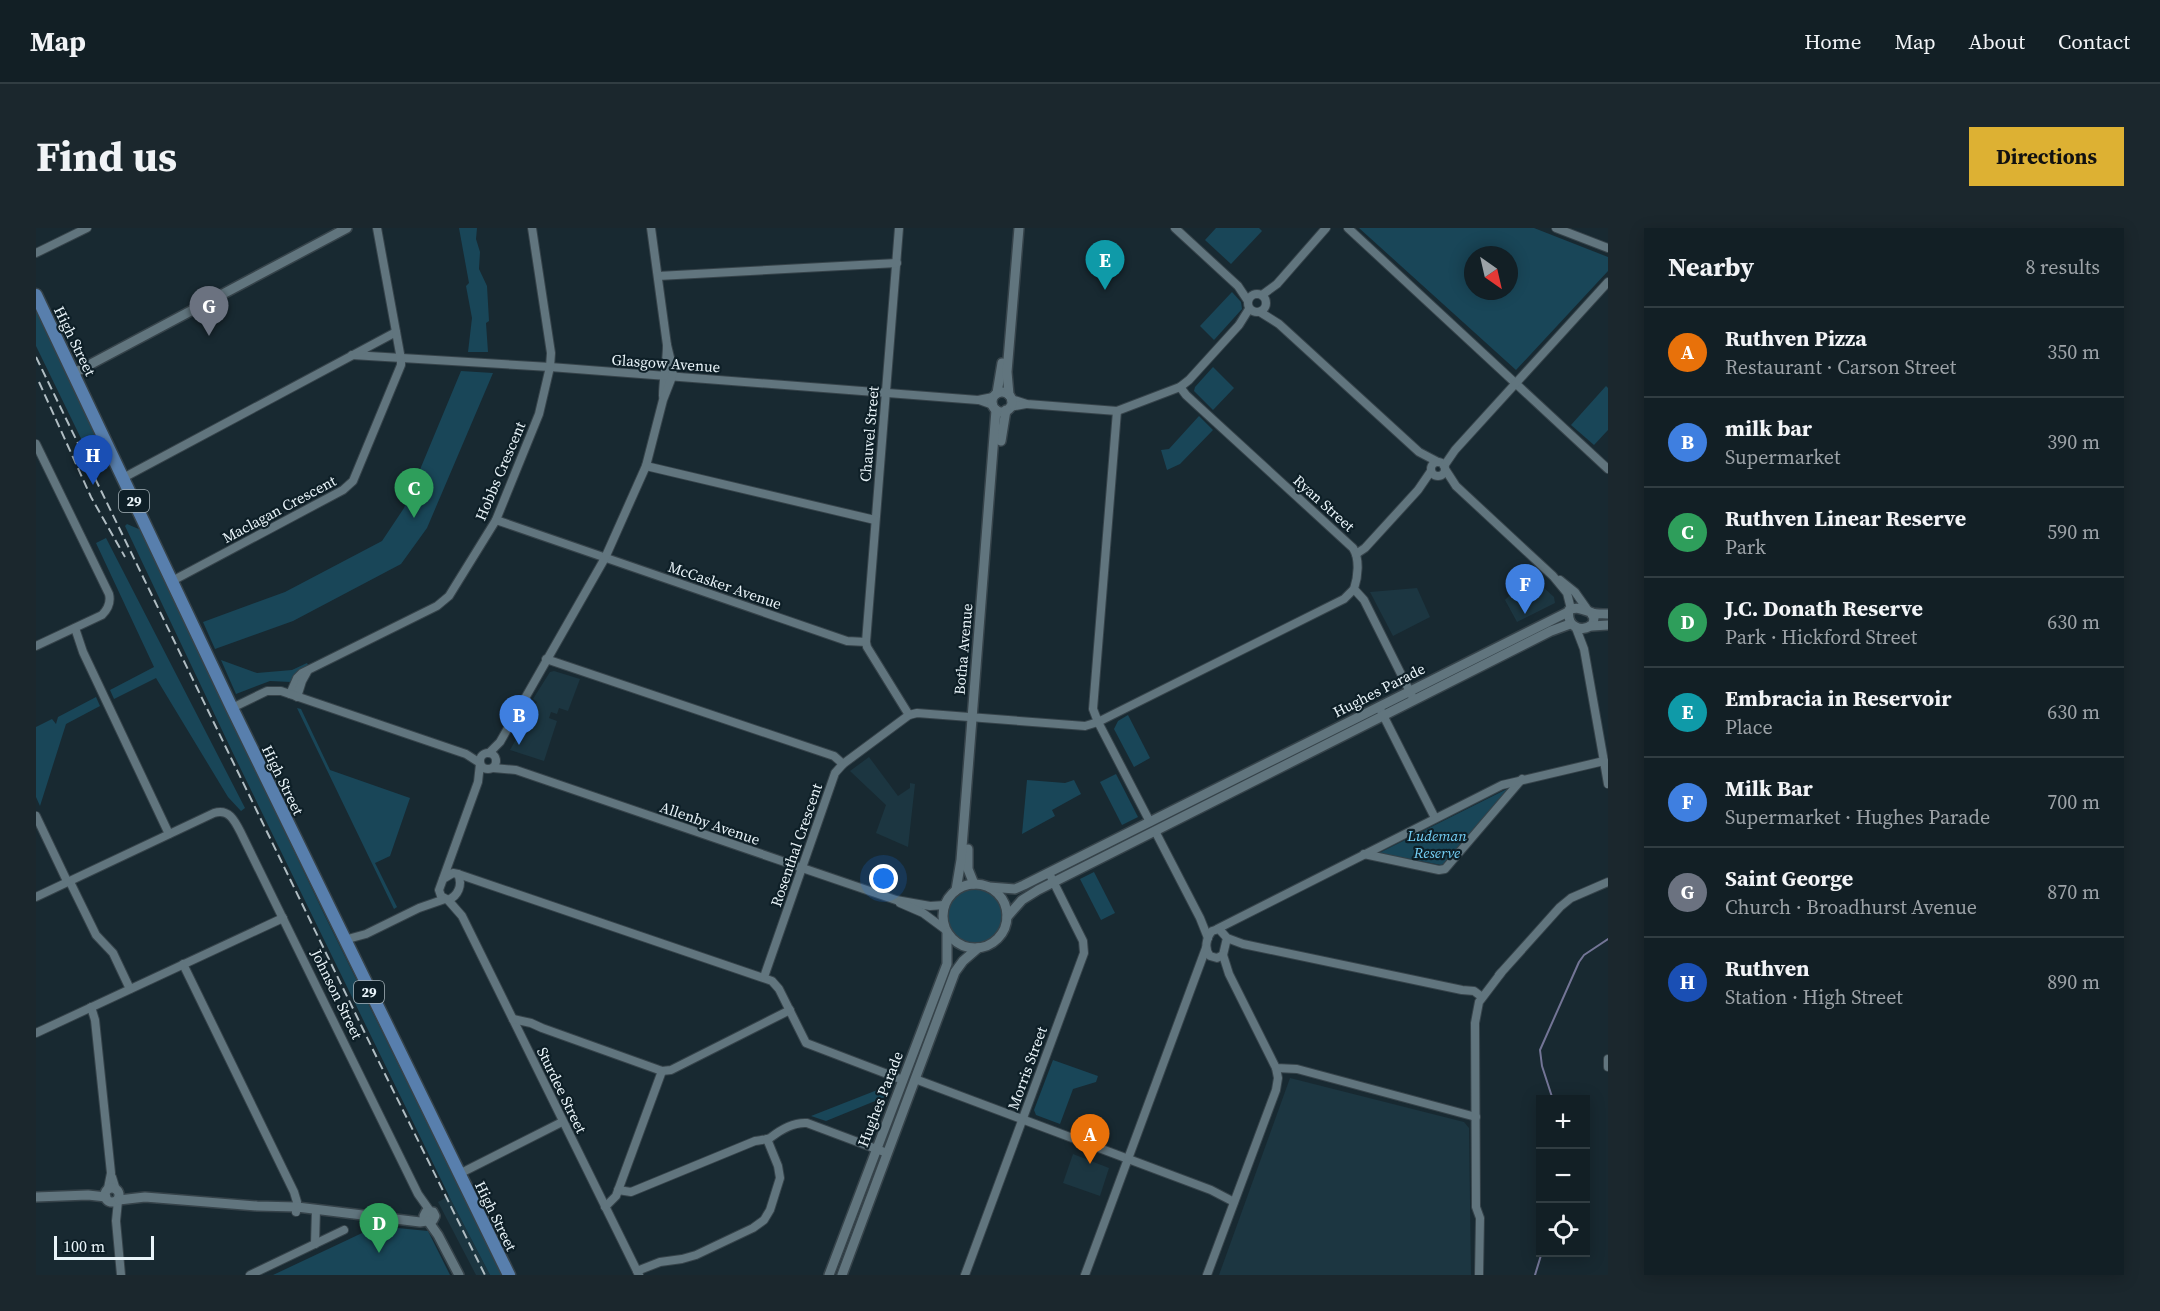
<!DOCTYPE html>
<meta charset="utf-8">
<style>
:root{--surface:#121f25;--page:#1b272d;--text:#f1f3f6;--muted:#9ca2a7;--line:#313d42;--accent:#ddb133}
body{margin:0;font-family:"Source Serif 4",serif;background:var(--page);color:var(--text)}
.controls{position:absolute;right:18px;bottom:18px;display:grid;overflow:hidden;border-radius:0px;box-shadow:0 3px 15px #0003}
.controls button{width:54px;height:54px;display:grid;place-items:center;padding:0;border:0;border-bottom:2px solid var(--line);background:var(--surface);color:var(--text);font:30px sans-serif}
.compass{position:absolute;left:1428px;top:18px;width:54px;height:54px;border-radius:50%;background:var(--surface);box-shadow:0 3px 15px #0003;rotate:146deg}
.scale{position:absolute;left:18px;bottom:15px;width:100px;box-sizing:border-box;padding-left:6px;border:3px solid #e9f4f9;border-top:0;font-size:16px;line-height:21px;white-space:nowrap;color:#e9f4f9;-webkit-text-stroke:4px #0e1f27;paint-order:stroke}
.you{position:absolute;left:848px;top:651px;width:21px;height:21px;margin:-15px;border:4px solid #fff;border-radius:50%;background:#1a73e8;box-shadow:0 0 0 9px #1a73e833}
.badge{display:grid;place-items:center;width:39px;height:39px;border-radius:50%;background:var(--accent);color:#fff;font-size:20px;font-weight:700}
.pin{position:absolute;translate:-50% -50px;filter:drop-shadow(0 2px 3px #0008)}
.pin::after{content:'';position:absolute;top:32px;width:21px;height:18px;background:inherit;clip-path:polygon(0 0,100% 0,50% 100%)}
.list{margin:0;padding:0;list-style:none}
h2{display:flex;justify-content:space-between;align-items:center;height:78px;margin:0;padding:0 24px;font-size:26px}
h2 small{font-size:20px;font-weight:400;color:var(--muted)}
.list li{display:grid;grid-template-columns:39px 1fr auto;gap:18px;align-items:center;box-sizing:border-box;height:90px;padding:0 24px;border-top:2px solid var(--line)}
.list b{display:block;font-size:22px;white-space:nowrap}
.list p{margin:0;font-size:20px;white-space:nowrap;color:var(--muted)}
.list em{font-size:20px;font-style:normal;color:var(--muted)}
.icon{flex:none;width:33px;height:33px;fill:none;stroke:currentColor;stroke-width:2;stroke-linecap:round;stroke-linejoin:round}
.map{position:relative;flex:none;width:1572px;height:1047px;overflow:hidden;border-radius:0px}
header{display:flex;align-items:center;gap:36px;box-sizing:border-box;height:84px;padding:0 30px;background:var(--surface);border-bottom:2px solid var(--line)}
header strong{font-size:28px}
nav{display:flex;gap:33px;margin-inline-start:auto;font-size:21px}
.intro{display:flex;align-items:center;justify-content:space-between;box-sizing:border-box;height:144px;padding:0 36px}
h1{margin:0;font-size:42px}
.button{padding:15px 27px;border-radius:0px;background:var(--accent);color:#111;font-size:21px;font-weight:700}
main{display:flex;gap:36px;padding:0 36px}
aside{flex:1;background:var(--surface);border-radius:0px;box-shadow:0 3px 15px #0003}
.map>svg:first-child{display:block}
</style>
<header>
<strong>Map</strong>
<nav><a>Home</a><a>Map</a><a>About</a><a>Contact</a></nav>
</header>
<div class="intro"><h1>Find us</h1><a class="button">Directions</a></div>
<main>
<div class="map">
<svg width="1572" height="1047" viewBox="0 0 1572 1047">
<rect width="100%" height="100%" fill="#182931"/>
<g fill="#1c3641">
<polygon points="1494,347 1518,369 1519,375 1481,394 1469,372"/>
<polygon points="1381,360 1394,389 1357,408 1334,364"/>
<polygon points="518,443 544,451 532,483 523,480 521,486 515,484 513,490 521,493 508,533 474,522 501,474 497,471 514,444"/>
<polygon points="833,529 862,568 874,560 874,555 879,556 872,619 840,605 850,577 814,543"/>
<polygon points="1254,850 1428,894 1433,900 1435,1047 1183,1047"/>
<polygon points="1037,926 1073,940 1064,968 1027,955"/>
<polygon points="413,968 454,1047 440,1047 402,974"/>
</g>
<g fill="#194658" fill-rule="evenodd">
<polygon points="423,0 441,0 440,11 444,24 443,41 451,58 453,93 450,95 452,124 432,124 436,90 430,58 433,55"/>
<polygon points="1180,0 1223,0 1226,3 1195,36 1169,12"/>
<path d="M1323,0H1498L1572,29V43L1480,142ZM1437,27H1473V63H1437Z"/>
<polygon points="1196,64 1205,74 1206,81 1178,112 1164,98"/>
<polygon points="0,81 68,224 56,233 0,118"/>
<polygon points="1177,139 1198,160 1177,182 1158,163 1159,159"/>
<polygon points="425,143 457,145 391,300 365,336 257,393 179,421 167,394 249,364 346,313 368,280"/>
<polygon points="1570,158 1572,160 1572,202 1558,217 1535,197"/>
<polygon points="1163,188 1177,202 1144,236 1131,242 1125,222 1133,221"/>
<polygon points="91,296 105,302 288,686 466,1047 454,1047 415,972 195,521 89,298"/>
<polygon points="70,310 209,580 205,583 192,569 120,450 78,471 74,462 118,439 60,315"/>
<polygon points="185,432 221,445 256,442 271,435 272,437 255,454 234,453 200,466"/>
<polygon points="60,469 64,478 30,496 4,578 0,569 0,499 16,491 20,496 22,489"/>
<polygon points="261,480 265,481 294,542 374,570 354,628 339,635 361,679 358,681"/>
<polygon points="1092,487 1114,530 1098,539 1078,501 1082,493"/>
<polygon points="1080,546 1102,589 1086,597 1064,554"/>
<polygon points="991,552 1029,555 1038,552 1045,566 1016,582 1019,588 986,606"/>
<polygon points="1473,560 1409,636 1405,637 1343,625"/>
<polygon points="1058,644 1079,685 1065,692 1044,651"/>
<circle cx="939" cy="688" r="30"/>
<polygon points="1017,832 1062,848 1060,854 1037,861 1024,896 1000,887 998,882"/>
<polygon points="854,857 849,869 790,893 775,888"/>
<polygon points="341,998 392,1003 414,1047 237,1047"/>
</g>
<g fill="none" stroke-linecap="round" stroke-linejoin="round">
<g stroke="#737596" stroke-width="2">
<polyline points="1517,872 1506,838 1504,822 1543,734 1548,727 1572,711"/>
<polyline points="1499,1047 1506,1024"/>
</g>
<defs>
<g id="minor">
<path d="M615,0L631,117C631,135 627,151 627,168"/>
<polyline points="863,0 830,414 831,419 873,487"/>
<polyline points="1139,0 1202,58 1212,73"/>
<polyline points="1312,0 1572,241"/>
<polyline points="1520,0 1572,20"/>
<polyline points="0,25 51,0"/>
<polyline points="622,48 861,35"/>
<circle cx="1221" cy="75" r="9"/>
<polyline points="1226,67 1241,56 1290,0"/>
<polyline points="1224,84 1243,96 1383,224 1402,234"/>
<polyline points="316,127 514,139 942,172 957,169"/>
<path d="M1144,159L1150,167L1317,320C1324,331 1322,349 1318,361L1328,372L1376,468"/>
<polyline points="975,171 991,176 1081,183 1144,159 1153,152 1203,97 1213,81"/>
<polyline points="943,172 957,177"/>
<polyline points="974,179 990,176"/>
<polyline points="1081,183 1057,481 1062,494 1308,371 1318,361"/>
<path d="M0,216L73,366C75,374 72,381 66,387L0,418"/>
<circle cx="1402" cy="241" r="7"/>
<polyline points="610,238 839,292"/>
<polyline points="1408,238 1419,222 1572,54"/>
<polyline points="1409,241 1420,258 1517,348 1531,365 1535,381"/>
<polyline points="87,250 360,104"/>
<polyline points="460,292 811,413 830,414"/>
<polyline points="1320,326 1329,320 1382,262 1395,243"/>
<polyline points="1524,352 1539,364 1551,381"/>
<polyline points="136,353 307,262 317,253 365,137 365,131 341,0"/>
<polyline points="39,400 47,424 133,606"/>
<polyline points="1540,400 1548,421 1572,556"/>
<polyline points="510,431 798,528 807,536"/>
<polyline points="254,466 261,450 266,445 401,378 413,368 460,292 503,186 514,139 515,125 496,0"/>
<polyline points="261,469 266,453 271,444"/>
<polyline points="196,480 231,463 245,463 430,526 444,535"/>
<polyline points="1345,483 1399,590"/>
<circle cx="452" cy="533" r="8"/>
<polyline points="453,525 464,514 569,330 610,238 627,172 636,149 637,142 631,117"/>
<polyline points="457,540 480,542 860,672 894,678 909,677"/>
<polyline points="0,588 30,651 35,656 60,707 77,725 94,761"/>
<polyline points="1119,603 1164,690 1172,710"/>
<polyline points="1328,626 1403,642 1409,641 1486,551"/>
<polyline points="422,646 736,753 743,761 770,815 867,852"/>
<path d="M407,651L417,645L422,646C427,657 422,668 412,672L405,668L403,662L442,554L444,536"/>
<path d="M0,669L178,585C193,580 199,593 205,605L382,966L394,983"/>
<polyline points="412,672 426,688 603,1047"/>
<polyline points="864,675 887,685 910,702"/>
<polyline points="1181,701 1466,557 1568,533"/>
<path d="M1191,710L1187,727L1181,730L1174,728C1168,721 1170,710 1176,703L1183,701L1191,710L1207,716L1426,762L1438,763L1446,769"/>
<polyline points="308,712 330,706 383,680 409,671"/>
<polyline points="1187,727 1193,746 1240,840 1261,841 1440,889"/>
<polyline points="147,736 258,964 261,974 260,984"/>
<polyline points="1463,747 1524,679 1535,670 1572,654"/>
<polyline points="728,749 799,545 807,536 873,487 881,485 1049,498 1062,494 1114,594"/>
<polyline points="55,779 59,792 75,945 72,960"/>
<polyline points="477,791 495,795 506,800 626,843 635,842 754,782"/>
<polyline points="0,805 247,690"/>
<polyline points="1572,831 1572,839"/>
<polyline points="879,851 1175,962 1198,974"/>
<polyline points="423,946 526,894"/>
<polyline points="76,949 80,962"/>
<path d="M582,962L595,964L719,913C724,912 730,912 734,910C744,902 757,894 771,895L851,925"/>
<polyline points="82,973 80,993 85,1047"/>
<polyline points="569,979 580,968 626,843"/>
<polyline points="279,1016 280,981"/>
<polyline points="601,1043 624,1034 646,1031 660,1027 717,1000 728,992 734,982 744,950 742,938 731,911"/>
<polyline points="214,1047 308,1002"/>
<polyline points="929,1047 1048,725 1047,713 1015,649"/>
<polyline points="1049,1047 1170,720"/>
<polyline points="1171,1047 1240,862 1242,850 1240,840"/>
<polyline points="1443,1047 1444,990 1440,979 1439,795 1443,774 1465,745"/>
</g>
<g id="tertiary">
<polyline points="38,145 311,0"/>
<circle cx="966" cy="174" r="10"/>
<polyline points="961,165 966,135"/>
<polyline points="973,167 971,144 983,0"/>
<polyline points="965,213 970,182"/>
<path d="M1555,385L1558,390L1557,396C1545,406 1530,398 1533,382C1543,378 1547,382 1557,385C1561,386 1567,386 1572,386"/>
<polyline points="1556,398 1572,397"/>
<polyline points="932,621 932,641 938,656"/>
<circle cx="939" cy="688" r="32"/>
<polyline points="953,659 979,661 988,657 1532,384"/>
<polyline points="920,662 925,632 960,182"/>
<polyline points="971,689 986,672 1002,662 1515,403 1534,396"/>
<circle cx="76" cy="967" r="7"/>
<polyline points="0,969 52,967 70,969"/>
<polyline points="83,972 109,969 221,978 261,979 384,994 397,992 399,988 397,984 390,984 388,988 390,993"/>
<polyline points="392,993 402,1007 423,1047"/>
<polyline points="793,1047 911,736 911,705"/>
<polyline points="806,1047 919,744 927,733 942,720"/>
</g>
<polyline id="primary" points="0,67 196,480 473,1047"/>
</defs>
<use href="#minor" stroke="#36434a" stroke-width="10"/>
<use href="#tertiary" stroke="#36434a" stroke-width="12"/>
<use href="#primary" stroke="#36434a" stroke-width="15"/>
<use href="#minor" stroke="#61757e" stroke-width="8"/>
<use href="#tertiary" stroke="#61757e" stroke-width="9"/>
<use href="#primary" stroke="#587fad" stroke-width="12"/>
<g stroke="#b0bdc3" stroke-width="2" stroke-dasharray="9 4.5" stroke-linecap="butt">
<polyline points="0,129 342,832 449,1047"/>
<polyline points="3,154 55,269 89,329"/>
</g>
</g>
<g text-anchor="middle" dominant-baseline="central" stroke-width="4.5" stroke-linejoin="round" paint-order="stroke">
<g fill="#0e1f27" stroke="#a7b4ba" stroke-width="1.5">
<rect x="83" y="262" width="30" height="22" rx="4.5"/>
<rect x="318" y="753" width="30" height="22" rx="4.5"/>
</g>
<g font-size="14" font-weight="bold" fill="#e9f4f9">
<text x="98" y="273">29</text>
<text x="333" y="764">29</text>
</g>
<g font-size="15" fill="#e9f4f9" stroke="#0e1f27">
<text transform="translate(39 113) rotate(64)">High Street</text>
<text transform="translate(630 135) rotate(4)">Glasgow Avenue</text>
<text transform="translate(833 206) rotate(-85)">Chauvel Street</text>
<text transform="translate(464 243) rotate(-67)">Hobbs Crescent</text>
<text transform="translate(1288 275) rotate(42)">Ryan Street</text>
<text transform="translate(243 281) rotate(-28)">Maclagan Crescent</text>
<text transform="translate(689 357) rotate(19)">McCasker Avenue</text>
<text transform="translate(927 421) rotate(-85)">Botha Avenue</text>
<text transform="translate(1343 462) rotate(-27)">Hughes Parade</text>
<text transform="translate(247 552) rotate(64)">High Street</text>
<text transform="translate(674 595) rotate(19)">Allenby Avenue</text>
<text transform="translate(760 617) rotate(-71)">Rosenthal Crescent</text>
<text transform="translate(301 766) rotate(64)">Johnson Street</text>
<text transform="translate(991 840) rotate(-70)">Morris Street</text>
<text transform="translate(526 862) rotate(64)">Sturdee Street</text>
<text transform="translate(844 871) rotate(-69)">Hughes Parade</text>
<text transform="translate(460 988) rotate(64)">High Street</text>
</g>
<g font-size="15" font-style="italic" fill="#74d0f7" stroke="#0e1f27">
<text x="1401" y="607">Ludeman<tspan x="1401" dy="17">Reserve</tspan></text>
</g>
</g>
</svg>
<div class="controls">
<button>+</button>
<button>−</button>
<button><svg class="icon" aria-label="locate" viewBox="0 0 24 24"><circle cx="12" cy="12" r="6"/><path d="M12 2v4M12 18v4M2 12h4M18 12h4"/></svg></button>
</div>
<svg class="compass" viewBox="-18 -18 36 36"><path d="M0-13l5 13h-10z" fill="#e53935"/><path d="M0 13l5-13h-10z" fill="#9ca2a7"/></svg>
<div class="scale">100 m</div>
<div class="you"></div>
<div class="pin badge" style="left:1054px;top:936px;background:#e8710a">A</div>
<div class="pin badge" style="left:483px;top:517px;background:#3f7fe0">B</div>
<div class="pin badge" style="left:378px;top:290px;background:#2e9e5b">C</div>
<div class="pin badge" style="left:343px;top:1025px;background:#2e9e5b">D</div>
<div class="pin badge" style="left:1069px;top:62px;background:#0f9aa8">E</div>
<div class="pin badge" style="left:1489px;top:386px;background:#3f7fe0">F</div>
<div class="pin badge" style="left:173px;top:108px;background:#6b7280">G</div>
<div class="pin badge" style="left:57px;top:257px;background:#1a4fb4">H</div>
</div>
<aside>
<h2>Nearby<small>8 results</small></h2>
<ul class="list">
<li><span class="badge" style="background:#e8710a">A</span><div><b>Ruthven Pizza</b><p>Restaurant · Carson Street</p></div><em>350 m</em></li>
<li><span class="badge" style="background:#3f7fe0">B</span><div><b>milk bar</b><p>Supermarket</p></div><em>390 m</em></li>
<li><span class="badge" style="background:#2e9e5b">C</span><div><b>Ruthven Linear Reserve</b><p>Park</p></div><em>590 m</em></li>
<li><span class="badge" style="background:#2e9e5b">D</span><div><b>J.C. Donath Reserve</b><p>Park · Hickford Street</p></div><em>630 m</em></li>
<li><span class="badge" style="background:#0f9aa8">E</span><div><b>Embracia in Reservoir</b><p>Place</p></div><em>630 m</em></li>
<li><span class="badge" style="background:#3f7fe0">F</span><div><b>Milk Bar</b><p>Supermarket · Hughes Parade</p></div><em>700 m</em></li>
<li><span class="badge" style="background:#6b7280">G</span><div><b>Saint George</b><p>Church · Broadhurst Avenue</p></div><em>870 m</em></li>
<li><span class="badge" style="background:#1a4fb4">H</span><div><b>Ruthven</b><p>Station · High Street</p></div><em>890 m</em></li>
</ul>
</aside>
</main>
